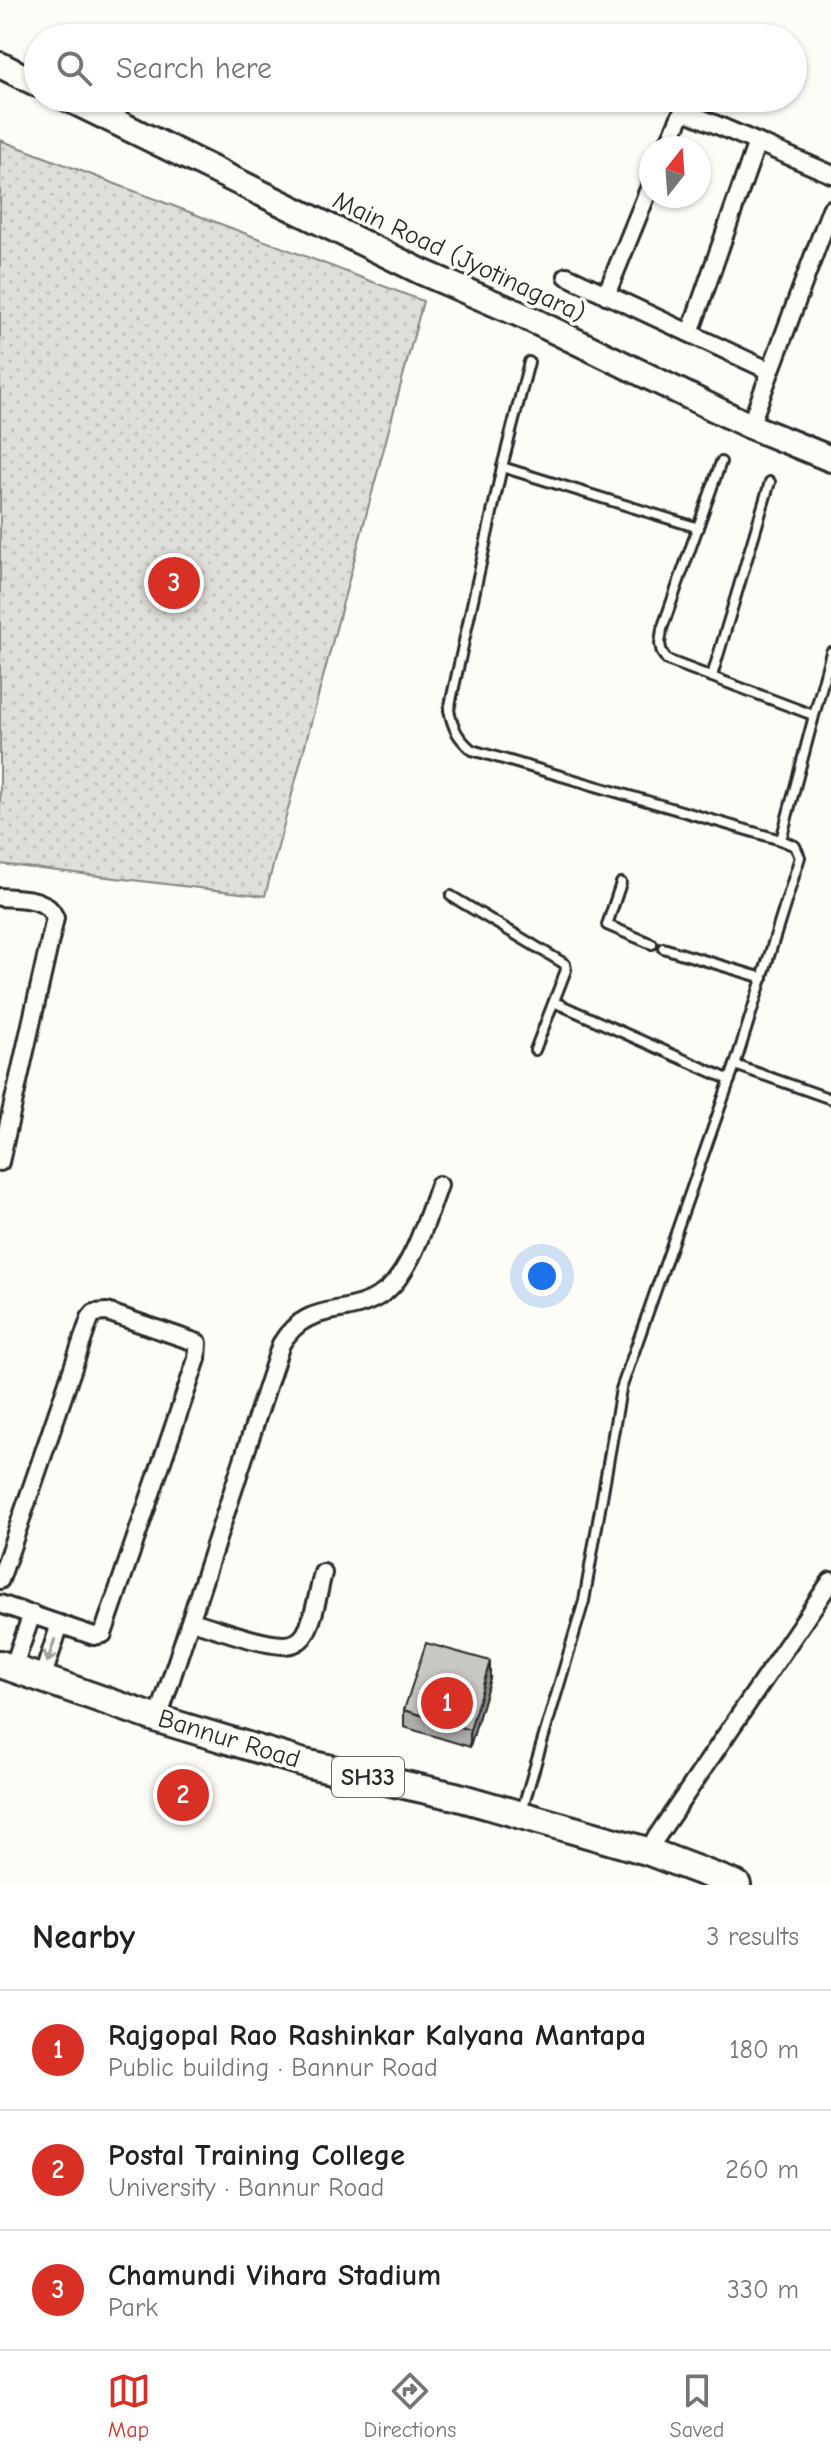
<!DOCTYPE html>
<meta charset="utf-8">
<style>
:root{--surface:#fff;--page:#f6f6f6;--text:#202124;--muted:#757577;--line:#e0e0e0;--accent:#d93025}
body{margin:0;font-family:"Comic Neue",sans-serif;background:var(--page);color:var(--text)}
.compass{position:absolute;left:639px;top:136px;width:72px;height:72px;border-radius:50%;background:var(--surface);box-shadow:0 2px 6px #0004;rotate:17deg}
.you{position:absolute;left:542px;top:1276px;width:28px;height:28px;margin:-20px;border:6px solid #fff;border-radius:50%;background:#1a73e8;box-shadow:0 0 0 12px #1a73e833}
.badge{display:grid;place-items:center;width:52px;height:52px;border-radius:50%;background:var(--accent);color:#fff;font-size:26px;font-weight:700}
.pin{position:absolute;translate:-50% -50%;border:4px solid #fff;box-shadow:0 2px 8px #0006}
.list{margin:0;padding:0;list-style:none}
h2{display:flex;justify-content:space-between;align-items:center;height:104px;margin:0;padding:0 32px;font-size:34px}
h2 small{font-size:26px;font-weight:400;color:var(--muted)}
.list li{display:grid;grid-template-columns:52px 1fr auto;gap:24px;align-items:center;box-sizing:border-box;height:120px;padding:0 32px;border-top:2px solid var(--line)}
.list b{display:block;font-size:30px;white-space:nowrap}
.list p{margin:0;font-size:26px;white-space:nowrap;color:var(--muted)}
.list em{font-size:26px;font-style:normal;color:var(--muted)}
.icon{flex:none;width:44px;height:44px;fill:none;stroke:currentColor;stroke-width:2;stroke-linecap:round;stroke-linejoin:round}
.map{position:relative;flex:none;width:831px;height:1885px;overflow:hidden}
.search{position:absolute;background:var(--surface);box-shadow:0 2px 6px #0004;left:24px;right:24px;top:24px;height:88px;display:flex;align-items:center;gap:20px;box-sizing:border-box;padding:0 28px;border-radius:44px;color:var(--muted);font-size:30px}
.sheet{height:464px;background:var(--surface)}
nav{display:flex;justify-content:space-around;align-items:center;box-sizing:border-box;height:112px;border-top:2px solid var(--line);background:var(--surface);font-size:22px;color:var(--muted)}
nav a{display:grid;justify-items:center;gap:4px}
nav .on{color:var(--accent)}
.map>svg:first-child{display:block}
</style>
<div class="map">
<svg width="831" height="1885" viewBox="0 0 831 1885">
<defs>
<pattern id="park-dots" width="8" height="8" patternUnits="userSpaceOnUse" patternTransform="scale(2)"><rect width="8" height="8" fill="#dfdeda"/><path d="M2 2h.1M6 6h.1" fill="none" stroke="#c0bfbb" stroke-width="1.8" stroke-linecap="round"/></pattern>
</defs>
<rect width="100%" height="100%" fill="#fdfcf7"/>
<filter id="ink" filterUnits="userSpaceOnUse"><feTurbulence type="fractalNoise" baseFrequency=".0125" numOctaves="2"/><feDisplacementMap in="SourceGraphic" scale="16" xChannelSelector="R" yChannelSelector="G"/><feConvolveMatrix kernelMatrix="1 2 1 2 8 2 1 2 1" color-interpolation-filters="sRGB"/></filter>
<g filter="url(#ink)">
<polygon fill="url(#park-dots)" stroke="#858482" stroke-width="2" points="0,140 423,301 265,896 0,864"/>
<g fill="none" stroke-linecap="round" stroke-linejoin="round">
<defs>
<g id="lane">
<polyline points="721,462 662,629 660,644 662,653 667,660 813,715"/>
<polyline points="502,467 699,528"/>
<polyline points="712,676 770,482"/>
<polyline points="781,840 831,652"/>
<polyline points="621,883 607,925 652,944"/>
<polyline points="451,896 565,964 566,970 535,1050"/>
<polyline points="663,948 763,978"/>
<polyline points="554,1002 730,1080"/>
<polyline points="735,1065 831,1099"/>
<path d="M522,1810L584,1601L621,1389L735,1065L800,857L795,846L781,840L472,750C458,738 453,729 449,710L502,467L529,362"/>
</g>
<g id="street">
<polyline points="666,148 682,113 689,113 831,174"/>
<polyline points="567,276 770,371"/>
<polyline points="606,295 651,184"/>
<polyline points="690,333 757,142"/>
<polyline points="750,426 831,209"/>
<path d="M0,897C21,899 46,896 55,918L0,1162"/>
<polyline points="0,1580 90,1318 94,1313 107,1312 198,1343 197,1359 103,1634 94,1636 0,1604"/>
<path d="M191,1621C217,1628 257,1644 283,1645C292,1645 300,1642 305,1634C315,1617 318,1592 323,1573"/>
<polyline points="13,1668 32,1614"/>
<polyline points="42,1679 60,1624"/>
<path d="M158,1719L281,1344C308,1299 345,1319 382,1294C410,1276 428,1216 439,1185"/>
<polyline points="647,1851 831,1581"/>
</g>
<g id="secondary">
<polyline points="0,65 38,84"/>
<polyline points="67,98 422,272 524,316 750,426 831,459"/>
</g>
<polyline id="primary" points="0,1664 158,1719 304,1763 455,1796 647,1851 737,1885"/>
</defs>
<use href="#lane" stroke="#2b2b2b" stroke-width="14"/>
<use href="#street" stroke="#2b2b2b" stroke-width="22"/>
<use href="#secondary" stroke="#2b2b2b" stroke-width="30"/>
<use href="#primary" stroke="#2b2b2b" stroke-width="32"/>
<use href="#lane" stroke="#fdfcf7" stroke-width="8"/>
<use href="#street" stroke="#fdfcf7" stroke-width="16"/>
<use href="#secondary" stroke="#fdfcf7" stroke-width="24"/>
<use href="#primary" stroke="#fdfcf7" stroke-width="26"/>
</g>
<polygon fill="#adaca9" stroke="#2b2b2b" stroke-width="2" points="490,1678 470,1747 404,1727 404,1710"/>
<polygon fill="#8d8c89" stroke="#2b2b2b" stroke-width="2" points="490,1661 490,1678 470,1747 470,1730"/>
<polygon fill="#c9c8c4" stroke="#2b2b2b" stroke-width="2" points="426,1643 490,1661 470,1730 404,1710"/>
<defs><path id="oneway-shaft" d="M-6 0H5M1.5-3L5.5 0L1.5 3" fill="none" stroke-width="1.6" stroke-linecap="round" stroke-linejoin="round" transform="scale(2)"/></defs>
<use stroke="#9e9e9b" href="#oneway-shaft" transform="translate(51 1651) rotate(108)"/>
</g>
<g text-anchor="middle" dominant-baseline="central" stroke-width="7" stroke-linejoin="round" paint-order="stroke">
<rect fill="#fdfcf7" stroke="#6a6a68" stroke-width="2" x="332" y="1757" width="72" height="40" rx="6"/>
<g font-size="24" font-weight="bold" fill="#2b2b2b">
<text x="368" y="1777">SH33</text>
</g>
<g font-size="26" fill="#2b2b2b" stroke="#fdfcf7">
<text transform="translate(459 257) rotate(25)">Main Road (Jyotinagara)</text>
<text transform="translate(229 1739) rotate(17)">Bannur Road</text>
</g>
</g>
</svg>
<svg class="compass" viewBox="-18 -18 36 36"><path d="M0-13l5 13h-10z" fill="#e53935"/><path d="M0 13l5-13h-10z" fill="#757577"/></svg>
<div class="you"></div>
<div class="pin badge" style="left:447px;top:1703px">1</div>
<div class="pin badge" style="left:183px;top:1795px">2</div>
<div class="pin badge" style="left:174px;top:583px">3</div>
<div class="search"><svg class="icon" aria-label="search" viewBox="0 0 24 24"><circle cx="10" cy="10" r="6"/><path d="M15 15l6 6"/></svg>Search here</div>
</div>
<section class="sheet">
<h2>Nearby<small>3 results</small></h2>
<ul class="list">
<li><span class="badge">1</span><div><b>Rajgopal Rao Rashinkar Kalyana Mantapa</b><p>Public building · Bannur Road</p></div><em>180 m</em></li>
<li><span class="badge">2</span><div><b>Postal Training College</b><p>University · Bannur Road</p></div><em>260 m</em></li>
<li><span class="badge">3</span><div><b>Chamundi Vihara Stadium</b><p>Park</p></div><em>330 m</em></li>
</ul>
</section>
<nav>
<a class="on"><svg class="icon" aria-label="map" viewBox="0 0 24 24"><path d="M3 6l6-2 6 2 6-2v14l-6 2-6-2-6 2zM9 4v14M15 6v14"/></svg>Map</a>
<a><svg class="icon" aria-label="directions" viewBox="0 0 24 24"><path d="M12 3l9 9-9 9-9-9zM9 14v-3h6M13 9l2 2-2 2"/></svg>Directions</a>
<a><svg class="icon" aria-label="saved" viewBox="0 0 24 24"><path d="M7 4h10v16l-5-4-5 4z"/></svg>Saved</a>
</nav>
